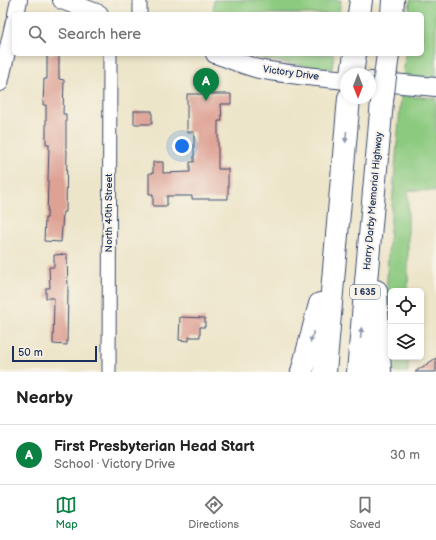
<!DOCTYPE html>
<meta charset="utf-8">
<style>
:root{--surface:#fff;--page:#f6f6f6;--text:#222;--muted:#767676;--line:#e0e0e0;--accent:#0b8043}
body{margin:0;font-family:"Balsamiq Sans",sans-serif;background:var(--page);color:var(--text)}
.controls{position:absolute;right:12px;bottom:12px;display:grid;overflow:hidden;border-radius:6px;box-shadow:0 2px 6px #0003}
.controls button{width:36px;height:36px;display:grid;place-items:center;padding:0;border:0;border-bottom:1px solid var(--line);background:var(--surface);color:var(--text);font:20px sans-serif}
.compass{position:absolute;left:340px;top:68px;width:36px;height:36px;border-radius:50%;background:var(--surface);box-shadow:0 2px 6px #0003;rotate:180deg}
.scale{position:absolute;left:12px;bottom:10px;width:85px;box-sizing:border-box;padding-left:4px;border:2px solid #1b2f5e;border-top:0;font-size:11px;line-height:14px;white-space:nowrap;color:#1b2f5e;-webkit-text-stroke:3px #f7f3e8;paint-order:stroke}
.you{position:absolute;left:182px;top:146px;width:14px;height:14px;margin:-10px;border:3px solid #fff;border-radius:50%;background:#1a73e8;box-shadow:0 0 0 6px #1a73e833}
.badge{display:grid;place-items:center;width:26px;height:26px;border-radius:50%;background:var(--accent);color:#fff;font-size:13px;font-weight:700}
.pin{position:absolute;translate:-50% -33px;filter:drop-shadow(0 1px 2px #0008)}
.pin::after{content:'';position:absolute;top:21px;width:14px;height:12px;background:inherit;clip-path:polygon(0 0,100% 0,50% 100%)}
.list{margin:0;padding:0;list-style:none}
h2{display:flex;justify-content:space-between;align-items:center;height:52px;margin:0;padding:0 16px;font-size:17px}
h2 small{font-size:13px;font-weight:400;color:var(--muted)}
.list li{display:grid;grid-template-columns:26px 1fr auto;gap:12px;align-items:center;box-sizing:border-box;height:60px;padding:0 16px;border-top:1px solid var(--line)}
.list b{display:block;font-size:15px;white-space:nowrap}
.list p{margin:0;font-size:13px;white-space:nowrap;color:var(--muted)}
.list em{font-size:13px;font-style:normal;color:var(--muted)}
.icon{flex:none;width:22px;height:22px;fill:none;stroke:currentColor;stroke-width:2;stroke-linecap:round;stroke-linejoin:round}
.map{position:relative;flex:none;width:436px;height:372px;overflow:hidden}
.search{position:absolute;background:var(--surface);box-shadow:0 2px 6px #0003;left:12px;right:12px;top:12px;height:44px;display:flex;align-items:center;gap:10px;box-sizing:border-box;padding:0 14px;border-radius:6px;color:var(--muted);font-size:15px}
.sheet{height:112px;background:var(--surface)}
nav{display:flex;justify-content:space-around;align-items:center;box-sizing:border-box;height:56px;border-top:1px solid var(--line);background:var(--surface);font-size:11px;color:var(--muted)}
nav a{display:grid;justify-items:center;gap:2px}
nav .on{color:var(--accent)}
.map>svg:first-child{display:block}
</style>
<div class="map">
<svg width="436" height="372" viewBox="0 0 436 372">
<rect width="100%" height="100%" fill="#f7f3e8"/>
<filter id="ink" filterUnits="userSpaceOnUse"><feTurbulence type="fractalNoise" baseFrequency=".025" numOctaves="2"/><feDisplacementMap in="SourceGraphic" scale="8" xChannelSelector="R" yChannelSelector="G"/><feConvolveMatrix kernelMatrix="1 2 1 2 8 2 1 2 1" color-interpolation-filters="sRGB"/></filter>
<filter id="wash" filterUnits="userSpaceOnUse"><feTurbulence type="fractalNoise" baseFrequency=".012" numOctaves="4" result="noise"/><feDisplacementMap in="SourceGraphic" scale="16" xChannelSelector="R" yChannelSelector="G"/><feGaussianBlur stdDeviation="0.9" result="paint"/><feColorMatrix in="noise" values="0 0 0 0 0 0 0 0 0 0 0 0 0 0 0 0 0 1.4 0 .05"/><feComposite in="paint" operator="in"/></filter>
<g filter="url(#wash)">
<rect width="100%" height="100%" fill="#ede5c9"/>
<g fill="#8cca80" stroke="#547c6f">
<polygon points="214,0 341,0 339,14 213,14"/>
<polygon points="410,0 436,0 436,78 403,76 405,54 422,54 422,14 409,14"/>
<polygon points="242,54 334,54 332,69 279,62"/>
<polygon points="401,96 436,98 436,191 408,190 408,291 391,291 391,357 408,357 408,372 389,372 386,303 388,254"/>
</g>
<g id="blocks">
<g fill="#dea295">
<polygon points="47,54 59,54 59,79 64,80 63,114 66,114 66,150 67,150 66,212 63,212 61,242 44,241 45,218 47,218 49,144 46,144 46,105 43,105 44,79 47,79"/>
<polygon points="187,94 231,94 231,104 221,104 222,121 218,121 218,169 228,169 228,199 192,199 192,196 167,196 167,206 153,206 153,194 149,194 149,173 153,173 153,162 163,162 163,173 190,172 190,162 194,162 194,132 187,132"/>
<rect x="134" y="111" width="18" height="13"/>
<polygon points="67,254 68,290 67,345 53,344 54,298 46,298 46,288 50,288 49,267 54,267 54,255"/>
<polygon points="180,317 205,318 205,327 200,327 200,337 189,337 189,341 179,340"/>
<polygon points="436,358 436,372 415,372"/>
</g>
</g>
</g>
<g filter="url(#ink)">
<use href="#blocks" fill-opacity="0" stroke="#3a4a6e" stroke-width="1"/>
<g fill="none" stroke-linecap="round" stroke-linejoin="round">
<defs>
<g id="minor">
<polyline points="140,0 140,14"/>
<polyline points="109,372 110,54"/>
</g>
<g id="tertiary">
<polyline points="16,14 19,0"/>
<polyline points="0,83 14,21"/>
</g>
<g id="secondary">
<polyline points="62,0 99,14"/>
<path d="M215,54C230,59 244,65 259,69C288,75 317,77 346,80"/>
<polyline points="370,81 436,87"/>
</g>
<g id="motorway">
<polyline points="359,14 361,0"/>
<polyline points="392,14 393,0"/>
<polyline points="352,74 355,54"/>
<polyline points="376,291 380,372"/>
<polyline points="302,372 320,304"/>
<polyline points="325,372 349,98"/>
<polyline points="358,372 382,101"/>
</g>
</defs>
<use href="#minor" stroke="#3a4a6e" stroke-width="15"/>
<use href="#tertiary" stroke="#3a4a6e" stroke-width="18"/>
<use href="#secondary" stroke="#3a4a6e" stroke-width="20"/>
<use href="#motorway" stroke="#3a4a6e" stroke-width="24"/>
<use href="#minor" stroke="#fff" stroke-width="13"/>
<use href="#tertiary" stroke="#fff" stroke-width="16"/>
<use href="#secondary" stroke="#fff" stroke-width="18"/>
<use href="#motorway" stroke="#fff" stroke-width="22"/>
<defs>
<polyline id="motorway-bridge" points="382,101 388,54"/>
</defs>
<use href="#motorway-bridge" stroke="#3a4a6e" stroke-width="24" stroke-linecap="butt"/>
<use href="#motorway-bridge" stroke="#fff" stroke-width="22"/>
</g>
<defs><path id="oneway-solid" d="M-6-.8H1V-3.2L6.5 0L1 3.2V.8H-6Z"/></defs>
<g fill="#8d97ae">
<use href="#oneway-solid" transform="translate(346 137) rotate(95)"/>
<use href="#oneway-solid" transform="translate(361 333) rotate(-85)"/>
<use href="#oneway-solid" transform="translate(312 337) rotate(105)"/>
</g>
</g>
<g text-anchor="middle" dominant-baseline="central" stroke-width="4" stroke-linejoin="round" paint-order="stroke">
<rect fill="#f7f3e8" stroke="#5d6a87" stroke-width="1" x="350" y="285" width="30" height="14" rx="3"/>
<g font-size="9" font-weight="bold" fill="#1b2f5e">
<text x="365" y="292">I 635</text>
</g>
<g font-size="10" fill="#1b2f5e" stroke="#f7f3e8">
<text transform="translate(291 73) rotate(8)">Victory Drive</text>
<text transform="translate(373 201) rotate(-85)">Harry Darby Memorial Highway</text>
<text transform="translate(109 213) rotate(-90)">North 40th Street</text>
</g>
</g>
</svg>
<div class="controls">
<button><svg class="icon" aria-label="locate" viewBox="0 0 24 24"><circle cx="12" cy="12" r="6"/><path d="M12 2v4M12 18v4M2 12h4M18 12h4"/></svg></button>
<button><svg class="icon" aria-label="layers" viewBox="0 0 24 24"><path d="M12 4l9 5-9 5-9-5zM3 14l9 5 9-5"/></svg></button>
</div>
<svg class="compass" viewBox="-18 -18 36 36"><path d="M0-13l5 13h-10z" fill="#e53935"/><path d="M0 13l5-13h-10z" fill="#767676"/></svg>
<div class="scale">50 m</div>
<div class="you"></div>
<div class="pin badge" style="left:206px;top:101px">A</div>
<div class="search"><svg class="icon" aria-label="search" viewBox="0 0 24 24"><circle cx="10" cy="10" r="6"/><path d="M15 15l6 6"/></svg>Search here</div>
</div>
<section class="sheet">
<h2>Nearby<small></small></h2>
<ul class="list">
<li><span class="badge">A</span><div><b>First Presbyterian Head Start</b><p>School · Victory Drive</p></div><em>30 m</em></li>
</ul>
</section>
<nav>
<a class="on"><svg class="icon" aria-label="map" viewBox="0 0 24 24"><path d="M3 6l6-2 6 2 6-2v14l-6 2-6-2-6 2zM9 4v14M15 6v14"/></svg>Map</a>
<a><svg class="icon" aria-label="directions" viewBox="0 0 24 24"><path d="M12 3l9 9-9 9-9-9zM9 14v-3h6M13 9l2 2-2 2"/></svg>Directions</a>
<a><svg class="icon" aria-label="saved" viewBox="0 0 24 24"><path d="M7 4h10v16l-5-4-5 4z"/></svg>Saved</a>
</nav>
